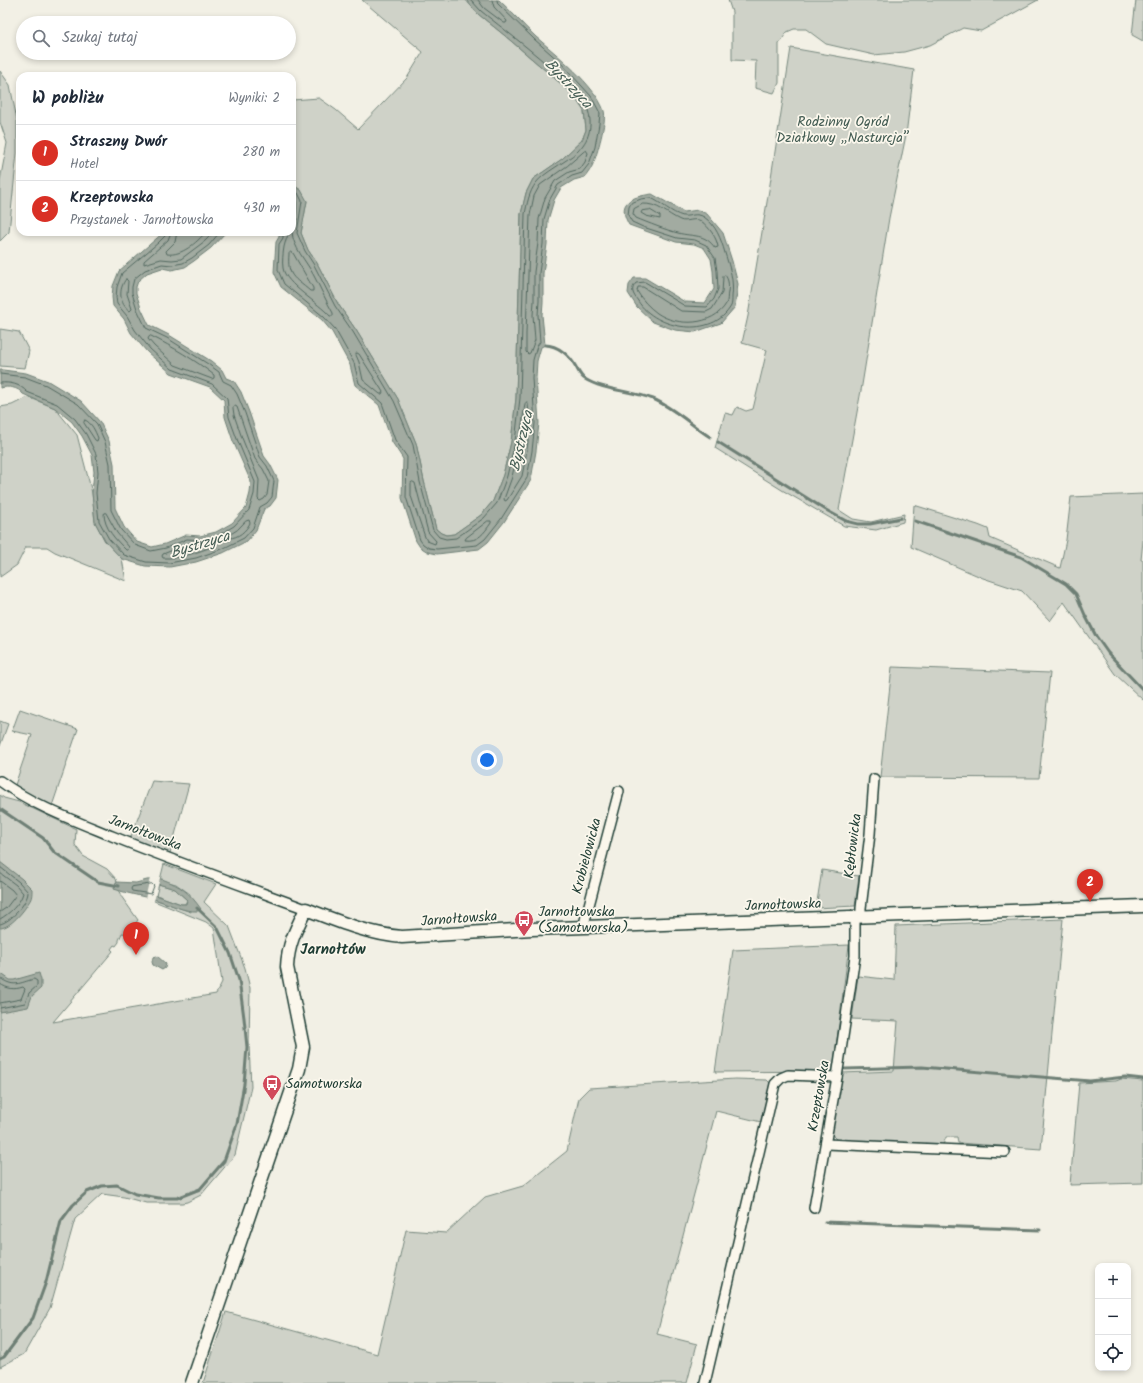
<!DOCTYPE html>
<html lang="pl">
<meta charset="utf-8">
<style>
:root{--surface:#fff;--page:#f2f2f3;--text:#1f2937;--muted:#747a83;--line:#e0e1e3;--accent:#d93025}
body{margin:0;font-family:Kalam,sans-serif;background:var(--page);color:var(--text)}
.controls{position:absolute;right:12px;bottom:12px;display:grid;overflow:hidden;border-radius:8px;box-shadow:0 2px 6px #0003}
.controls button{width:36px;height:36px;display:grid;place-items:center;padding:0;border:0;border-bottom:1px solid var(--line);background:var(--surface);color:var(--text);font:20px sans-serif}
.you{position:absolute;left:487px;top:760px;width:14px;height:14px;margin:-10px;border:3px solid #fff;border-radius:50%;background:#1a73e8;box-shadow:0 0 0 6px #1a73e833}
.badge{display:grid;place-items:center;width:26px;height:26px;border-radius:50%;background:var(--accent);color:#fff;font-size:13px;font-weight:700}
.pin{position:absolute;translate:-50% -33px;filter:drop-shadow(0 1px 2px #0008)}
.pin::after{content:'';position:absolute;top:21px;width:14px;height:12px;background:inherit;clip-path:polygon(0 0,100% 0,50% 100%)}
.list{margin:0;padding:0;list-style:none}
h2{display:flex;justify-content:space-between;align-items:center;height:52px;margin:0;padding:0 16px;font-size:17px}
h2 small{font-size:13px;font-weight:400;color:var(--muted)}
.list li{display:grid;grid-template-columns:26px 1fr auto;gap:12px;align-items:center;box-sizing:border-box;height:56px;padding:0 16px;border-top:1px solid var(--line)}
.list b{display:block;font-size:15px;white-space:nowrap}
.list p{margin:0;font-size:13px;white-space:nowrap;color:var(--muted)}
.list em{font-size:13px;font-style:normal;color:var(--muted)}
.icon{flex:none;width:22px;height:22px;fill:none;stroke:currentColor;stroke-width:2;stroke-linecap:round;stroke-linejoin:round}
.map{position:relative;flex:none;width:1143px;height:1383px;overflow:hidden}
.search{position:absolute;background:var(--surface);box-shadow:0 2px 6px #0003;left:16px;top:16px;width:280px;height:44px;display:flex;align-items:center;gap:10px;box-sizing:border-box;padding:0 14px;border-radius:22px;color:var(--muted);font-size:15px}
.panel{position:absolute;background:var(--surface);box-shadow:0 2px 6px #0003;left:16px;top:72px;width:280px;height:164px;border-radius:12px}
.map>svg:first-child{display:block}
</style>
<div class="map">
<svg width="1143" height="1383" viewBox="0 0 1143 1383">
<rect width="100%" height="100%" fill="#f2f0e5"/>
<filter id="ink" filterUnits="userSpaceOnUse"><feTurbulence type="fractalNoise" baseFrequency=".025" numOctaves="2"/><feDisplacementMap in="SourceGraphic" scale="8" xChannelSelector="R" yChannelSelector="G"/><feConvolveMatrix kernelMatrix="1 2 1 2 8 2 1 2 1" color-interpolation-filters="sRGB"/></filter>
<g filter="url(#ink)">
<g fill="#cfd2c8" stroke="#77887e">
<polygon points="362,0 466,0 478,14 504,35 566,88 576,99 584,111 586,130 582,140 562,159 533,179 526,193 521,214 516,398 511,442 503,475 493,501 481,515 454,534 446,535 441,533 436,529 424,481 416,443 398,399 356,330 338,304 317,263 308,250 301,233 307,201 292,185 292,100 319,98 336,110 358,129 407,78 423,52"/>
<polygon points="728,0 1038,0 981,31 963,28 930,45 904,52 874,55 826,44 806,29 794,29 787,32 779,44 779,83 774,93 755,88 756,61 732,60 732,12"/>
<polygon points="1136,0 1143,0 1143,41 1132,35"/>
<polygon points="791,48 914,70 906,135 889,218 862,385 839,510 853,519 871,522 904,514 903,522 876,530 844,526 782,490 715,448 725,413 733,415 737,407 746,411 753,409 767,350 742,343 748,316 770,184"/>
<polygon points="0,71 10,85 17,120 17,153 9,232 0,241 0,181 7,143 0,122"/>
<polygon points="0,329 19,332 29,351 25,368 0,366"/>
<polygon points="28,397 55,408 77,435 92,493 95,522 105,541 122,559 126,581 55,552 47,547 26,547 17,565 0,577 0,407 12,405"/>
<polygon points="1143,494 1143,541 1141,560 1143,560 1143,700 1115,674 1064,602 1050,621 1022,591 983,578 911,547 914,505 978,525 988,529 990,538 1060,568 1066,540 1071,497"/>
<polygon points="892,667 1050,673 1039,778 880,777"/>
<polygon points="20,709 78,729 52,806 28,794 15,785 32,735 12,731"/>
<polygon points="0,721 8,724 0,746"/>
<polygon points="152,781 189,784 170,853 130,839"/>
<polygon points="0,795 4,798 19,802 76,829 75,845 83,856 107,869 116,879 120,892 121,893 121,896 138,920 128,934 122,933 119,940 119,942 116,946 114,945 111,949 113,951 53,1022 216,994 222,982 214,928 206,922 154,901 154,899 191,912 190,894 176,884 160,880 164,864 216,884 204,902 229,926 245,968 250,988 249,1045 251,1087 235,1155 201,1195 187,1202 182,1203 146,1203 124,1197 102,1194 75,1219 50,1308 24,1354 0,1367"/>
<polygon points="822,870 859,876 855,906 816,908"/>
<polygon points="159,884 175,889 187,900 185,904 181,904 156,895"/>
<polygon points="1063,919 1041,1149 958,1143 957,1137 946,1137 943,1145 837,1140 833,1136 831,1129 842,1073 894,1071 898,1021 852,1019 858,976 894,980 896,926"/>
<polygon points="849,945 833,1071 715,1072 733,950"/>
<polygon points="735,1079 767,1080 770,1083 761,1122 716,1111 657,1334 697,1344 687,1383 203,1383 226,1312 377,1354 406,1230 446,1233 485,1197 523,1186 567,1151 579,1098 589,1088"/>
<polygon points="1121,1079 1143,1081 1143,1183 1070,1185 1079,1083 1116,1081"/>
</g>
<g fill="#a2aba1" stroke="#6e7f75" fill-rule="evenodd">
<path d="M466,0H499C512,12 523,25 536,37C556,54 595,85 604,111C607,120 597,155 593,164C591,169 588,173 585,177L574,180L561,188L554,200L548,220L547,244L543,273V302L542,315L545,345L541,347L537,361L536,378L539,423L536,451L531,480L504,522L488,542L479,549L437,554L428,552L420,547L416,541L402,498L403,459L392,442L379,405L355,385L350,365L332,332L322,320L281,287L274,272L276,242L279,237V232H292L293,185L301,190L307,201L301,233L308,250L317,263L338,304L356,330L398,399L416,443L424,481L436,529L441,533L446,535L454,534L481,515L493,501L503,475L511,442L516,398L521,214L526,193L533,179L562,159L582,140L586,130L584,111L576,99L566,88L504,35L478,14Z"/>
<path d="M652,194L684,212L698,210L707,214L723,233L732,261L738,284L735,307L721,323L695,332L675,330L653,322L637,307L628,293L629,285L634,278H645L685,302L705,303L714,289L713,271L711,259L704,248L694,244L676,242L629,225C616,202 631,197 652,194Z"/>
<path d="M164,232H226L211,248L194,261L185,267L172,270L162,268L147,273L138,281L136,287V293L141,308L149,325L169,335L211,361L222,370L226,378L234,381L241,392L249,412L264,456L270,464L278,480L276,498L270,506L264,509L256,530L247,541L223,553L196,562L170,567L145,566L122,559L105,541L95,522L92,493L94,472L92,455L82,436L72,422L55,408L23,394C18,387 8,386 0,388V370H3L26,373L48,381L81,401L100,422L109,441L114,464L115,508L124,527L137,542L152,547L165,544L186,535L200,536L216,532L232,523L246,508L250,493L251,482L233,441L225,417L224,400L210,387L171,373L147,352L131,333L124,319L113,306L112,297L113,286L119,271Z"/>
<path d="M0,862L22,879L32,889C32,894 32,898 29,902C24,911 10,928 0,928Z"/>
<path d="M162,879C181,886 189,892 201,909L198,911C183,912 171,904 157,900C143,896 128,894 114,889L116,882L136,883L147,880ZM158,884L175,889L187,900L186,904H181L156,895Z"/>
<polygon points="157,956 166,964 165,968 162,970 153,965 152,962 153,957"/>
<polygon points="0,973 10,980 14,980 39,973 41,980 41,988 32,996 28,1007 0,1012"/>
</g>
<polygon fill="#f2f0e5" points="150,878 160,878 154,901 145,899"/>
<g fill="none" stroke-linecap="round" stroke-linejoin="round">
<g stroke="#536960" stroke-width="1">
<polyline points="478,0 484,8 504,23 506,23 507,21 494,7 492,0"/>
<polygon points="586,150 588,153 585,162 580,169 569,172 555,181 545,198 539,219 538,243 534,272 534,301 533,315 535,340 530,353 528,354 526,352 526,334 530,215 534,196 540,185 567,166"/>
<path d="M292,189L298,193L302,201L297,233L305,251L314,265L335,306L353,332L394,401L413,445L420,482L433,530L439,537L446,539L456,538L484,518L497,503L507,476L515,442L520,398L525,214C527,204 529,192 536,183C543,173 566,162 577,152C589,140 593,127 588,110C580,86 503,29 481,11L471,0"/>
<path d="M651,198C662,203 671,213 683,216C690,217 696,212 704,217C716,225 721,239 725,253C730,269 734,280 732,297C732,300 732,304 731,306C713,339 656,330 638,301C633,294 630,290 636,283L645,282L685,306L707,307L714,299L718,289L717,271L715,258L706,245L695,240L677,238L643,227L632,222L628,215L629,207L631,203L641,199Z"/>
<path d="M643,204C657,203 667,214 680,220C686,223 695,217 701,221C709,227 717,238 718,247L715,248C705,233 693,237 678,233C666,230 648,223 636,218L633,214L634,209Z"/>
<polygon points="650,210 660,216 660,219 646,216 641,213 642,211"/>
<polyline points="171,232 168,240 144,261 144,264 161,259 172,260 181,259 205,241 214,232"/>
<path d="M177,232L175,242L166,251L167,254C182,256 196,243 206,232"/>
<polyline points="283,232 283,238 279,244 278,270 284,284 324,317 335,329 354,363 359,383 382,403 395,440 407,457 406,497 420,540 423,544 429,548 437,549 477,545 485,539 501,519 527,478 532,451 535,423 532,378 533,360 537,346 540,342 538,315 539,301 539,273 543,244 544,219 550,199 558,185 572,176 582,173 589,164 595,147 599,124 600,113 591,96 560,62 534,39 498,4 497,0"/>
<path d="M288,232C288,238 285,241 284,247C283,253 282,262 283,268C285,284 319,303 330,316H333V313C326,301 320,287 313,274C306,261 293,247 292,232C294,222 301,201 292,195"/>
<path d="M291,252L293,253L313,288V291H310C294,277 287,277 289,254Z"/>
<path d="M725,275C729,280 729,286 728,292C727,296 728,301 726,304C713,326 677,327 657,313C649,307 642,300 637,291L638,287H643L681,311L706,312L712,309L722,293L723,277Z"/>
<path d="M126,279L128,281L127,294L132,309L130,311C119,304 118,289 126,279Z"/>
<path d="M151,336C173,347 195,360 214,375V378L212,379L175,365L154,346L148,339L149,337Z"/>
<polygon points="357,353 359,354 383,392 382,394 380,394 363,380 359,362 356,355"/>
<polyline points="0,374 25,377 46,385 78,404 97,424 105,442 110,464 111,510 121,530 135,545 151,551 166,548 187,539 201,540 217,536 234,526 249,510 254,494 255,482 237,439 229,417 227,398 212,384 172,369 150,349 135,330 127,316 117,304 116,297 117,287 122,273 158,243 165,236 166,232"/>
<path d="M0,383C10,382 20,384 27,392L57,404L75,419L86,434L96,454L98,472L96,493L99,521L109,539L124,555L146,562L169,563L196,558L222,549L244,538L253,528L260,507L267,503L272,497L274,481L267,466L260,457L245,413L237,394L231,385L223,381L219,372L208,364L167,338L146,328L137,309L132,293V287L134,279L145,270L162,264L172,265L183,263L192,258L209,245L220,232"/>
<polygon points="527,402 528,404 530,423 527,450 522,476 507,500 505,501 504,499 512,477 519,444 525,404"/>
<polygon points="235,406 237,407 255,459 263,469 269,481 267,495 264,499 260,501 258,499 259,480 242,438 234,415 233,408"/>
<path d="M85,420C92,423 95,431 98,438L97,441L95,440L84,423Z"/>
<polygon points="413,482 415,483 428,532 436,541 435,544 427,541 425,537 411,496 411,483"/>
<path d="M106,513L117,533L129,547L128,550H126C116,540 104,528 104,514Z"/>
<path d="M246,521L249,520L250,523C246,531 238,538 229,538V535L237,530Z"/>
<path d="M488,521H491V523C484,533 478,542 465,540L466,538Z"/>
<path d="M213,542L215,544L214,546C198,552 180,559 163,558L162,556L163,554L188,544L201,545Z"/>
<path d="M0,867L19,882L28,892C28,902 11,922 0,924"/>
<path d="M0,873L16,885L23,893C20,904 9,914 0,919"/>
<polyline points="0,881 12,890 16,895 6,908 0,912"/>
<polygon points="152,884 154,886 151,894 132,891 131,889 132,887"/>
<path d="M0,978C14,988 19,983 34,979L37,981V986L29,993L25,1003L0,1008"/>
<path d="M0,984C8,989 14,990 23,987L25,989L21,999L0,1003"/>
</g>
<g stroke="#6e7f75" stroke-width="3">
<path d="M545,345C558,345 570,356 576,367C579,372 580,376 585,379C602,390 633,391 653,399C674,408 691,425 710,437"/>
<polyline points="718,442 826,510 846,521 858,524 870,524 901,518"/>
<polyline points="915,521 1021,557 1066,584 1076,594 1085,615 1096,636 1108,653 1143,690"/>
<polyline points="0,809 43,838 54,852 98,882 119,886"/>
<polyline points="845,1069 922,1067 1090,1081 1125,1077 1143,1079"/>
<polyline points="825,1222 1040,1230"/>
<polyline points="0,1359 4,1357 33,1318 46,1282 61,1221 73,1205 87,1192 102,1186 117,1185 135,1194 159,1198 177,1198 200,1189 224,1161 237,1124 244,1084 247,1047 244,1018 239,980 230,953 217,927 197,908"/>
</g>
<defs>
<g id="minor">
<path d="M0,781C34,806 73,820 112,836C176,862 241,885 306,909"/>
<polyline points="861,917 861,908 870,834 874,779"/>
<polyline points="583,928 619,791"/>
<polyline points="826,1144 1005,1152"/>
<polyline points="814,1208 837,1077 855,956 855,918"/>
<polyline points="705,1383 775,1084 781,1078 788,1075 837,1077"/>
</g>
<path id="tertiary" d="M192,1383L299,1069L303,1047L287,967C288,944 296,929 306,909C337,921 368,934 402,937L532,929L1143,906"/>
</defs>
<use href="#minor" stroke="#1f3d34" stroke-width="12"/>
<use href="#tertiary" stroke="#1f3d34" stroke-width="15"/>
<use href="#minor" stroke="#fbf7ec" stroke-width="9"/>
<use href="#tertiary" stroke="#fbf7ec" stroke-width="12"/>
</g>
</g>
<defs>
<symbol id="bus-pin" viewBox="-11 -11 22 30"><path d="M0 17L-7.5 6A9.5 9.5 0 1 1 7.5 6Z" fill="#d1495b" stroke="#fbf7ec"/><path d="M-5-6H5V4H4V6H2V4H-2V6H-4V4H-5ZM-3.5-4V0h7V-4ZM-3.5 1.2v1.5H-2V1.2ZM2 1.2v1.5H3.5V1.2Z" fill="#fff"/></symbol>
</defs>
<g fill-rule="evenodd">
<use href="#bus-pin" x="513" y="909" width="22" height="30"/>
<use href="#bus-pin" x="261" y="1073" width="22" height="30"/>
</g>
<g text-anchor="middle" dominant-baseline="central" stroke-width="3.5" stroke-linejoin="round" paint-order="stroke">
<g font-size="14" fill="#425b52" stroke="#fbf7ec">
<text x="843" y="122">Rodzinny Ogród<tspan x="843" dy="16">Działkowy „Nasturcja”</tspan></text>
</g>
<g font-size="14" fill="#1f3d34" stroke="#fbf7ec">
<text transform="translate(145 833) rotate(21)">Jarnołtowska</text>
<text transform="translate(853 846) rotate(-83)">Kębłowicka</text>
<text transform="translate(587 856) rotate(-75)">Krobielowicka</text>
<text transform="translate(783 905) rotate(-2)">Jarnołtowska</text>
<text transform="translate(459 919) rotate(-4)">Jarnołtowska</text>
<text transform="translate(819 1096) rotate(-80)">Krzeptowska</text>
</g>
<g font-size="14" fill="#1f3d34" stroke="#fbf7ec" text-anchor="start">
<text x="538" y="912">Jarnołtowska<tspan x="538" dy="16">(Samotworska)</tspan></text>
<text x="286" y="1084">Samotworska</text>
</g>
<g font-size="15" font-style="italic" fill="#465e55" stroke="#fbf7ec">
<text transform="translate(568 84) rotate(47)">Bystrzyca</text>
<text transform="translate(522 441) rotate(-77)">Bystrzyca</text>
<text transform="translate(200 545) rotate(-17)">Bystrzyca</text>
</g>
<g font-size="15" font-weight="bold" fill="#1f3d34" stroke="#fbf7ec">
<text x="333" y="950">Jarnołtów</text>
</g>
</g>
</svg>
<div class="controls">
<button>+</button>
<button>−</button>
<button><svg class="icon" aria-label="locate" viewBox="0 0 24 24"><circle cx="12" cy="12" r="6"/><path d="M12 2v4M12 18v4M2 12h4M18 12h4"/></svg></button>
</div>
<div class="you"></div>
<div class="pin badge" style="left:136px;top:955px">1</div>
<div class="pin badge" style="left:1090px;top:902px">2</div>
<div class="search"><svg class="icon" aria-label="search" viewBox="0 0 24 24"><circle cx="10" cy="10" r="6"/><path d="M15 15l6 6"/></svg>Szukaj tutaj</div>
<section class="panel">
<h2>W pobliżu<small>Wyniki: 2</small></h2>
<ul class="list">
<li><span class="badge">1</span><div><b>Straszny Dwór</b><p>Hotel</p></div><em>280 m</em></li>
<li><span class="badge">2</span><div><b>Krzeptowska</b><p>Przystanek · Jarnołtowska</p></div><em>430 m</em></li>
</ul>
</section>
</div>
